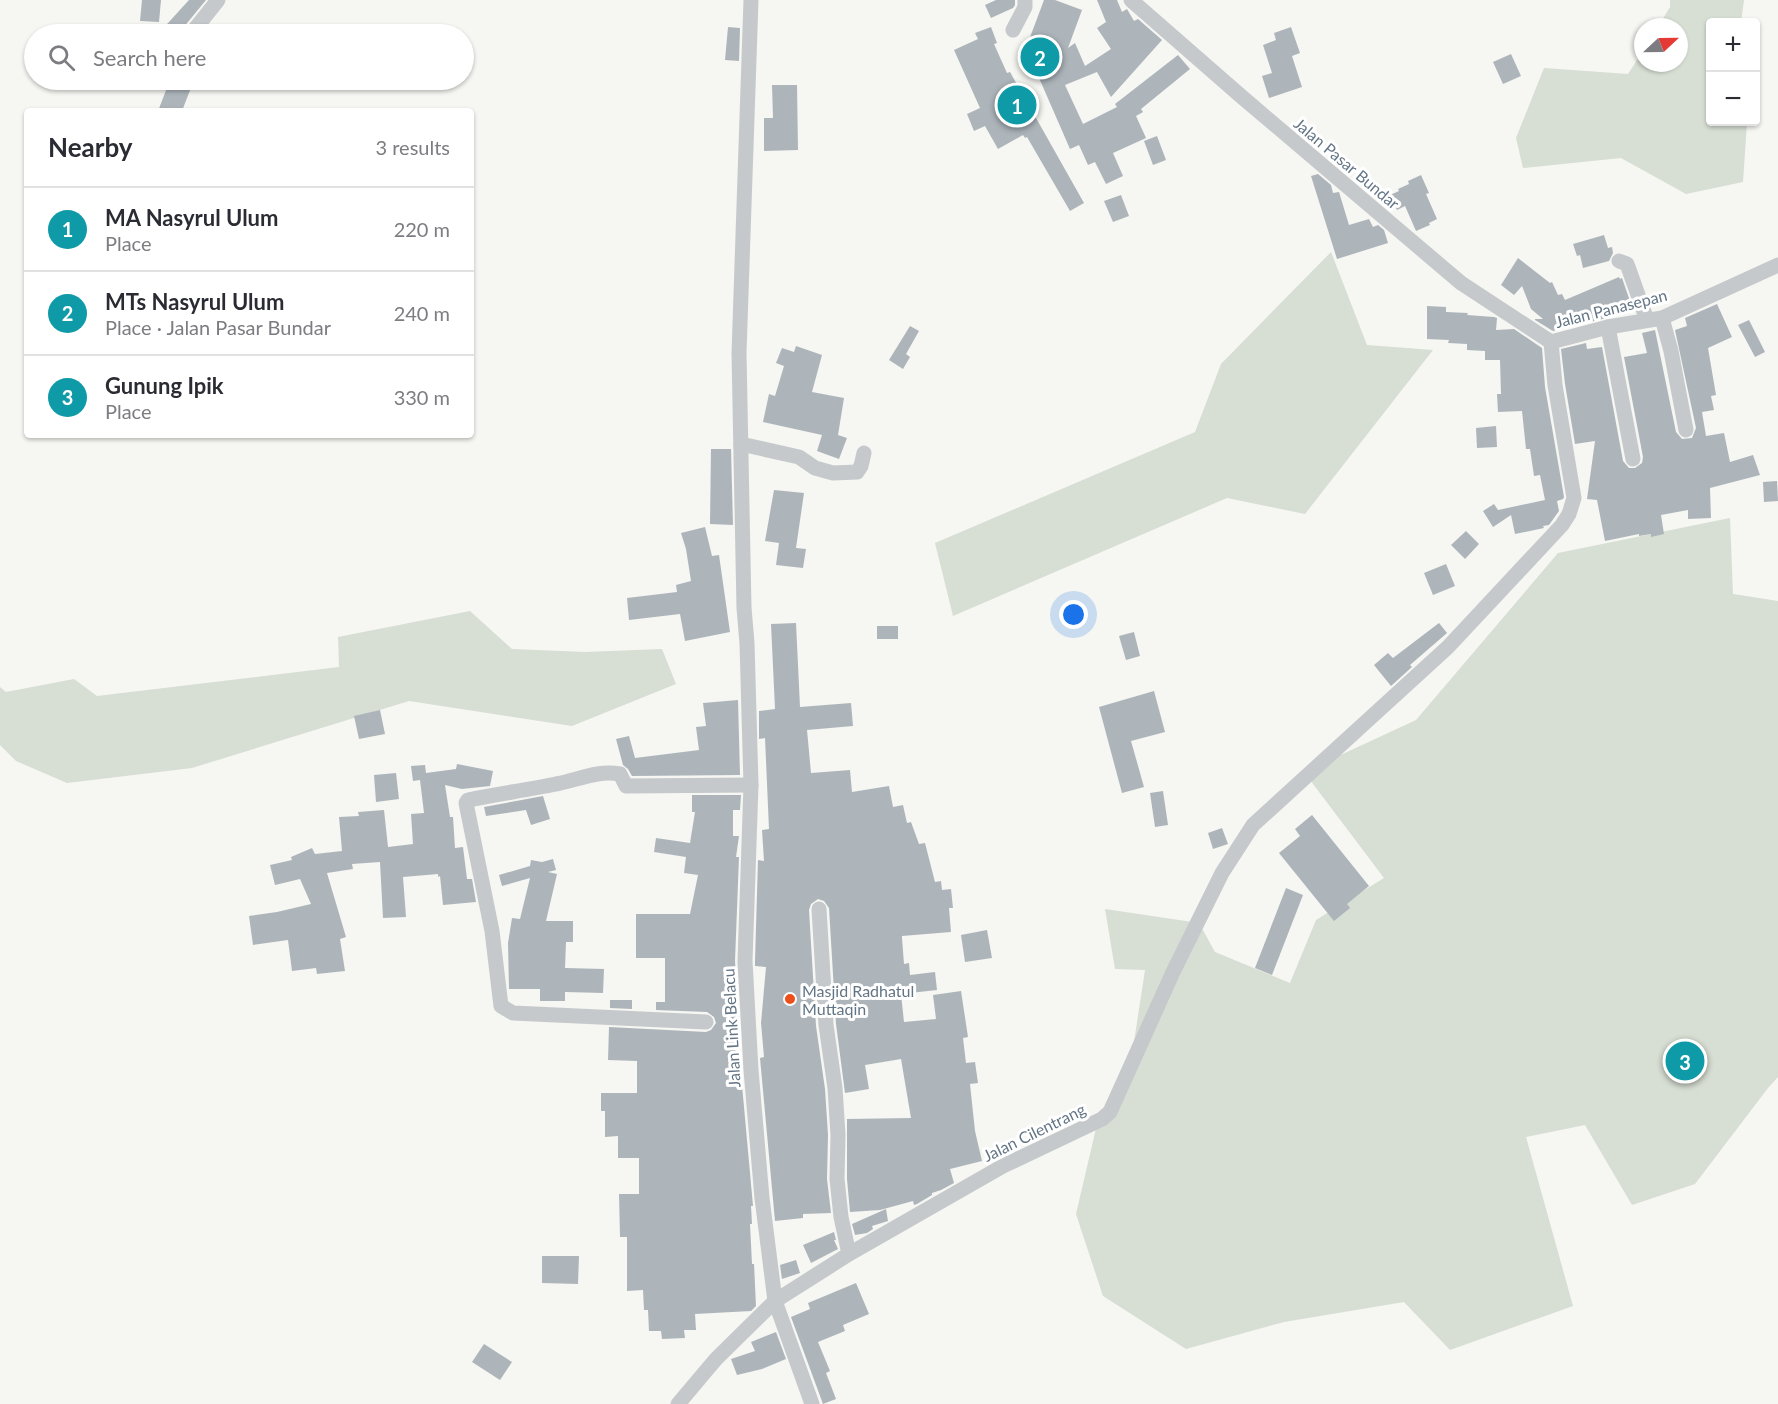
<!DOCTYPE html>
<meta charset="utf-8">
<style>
:root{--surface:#fff;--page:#f7f7f7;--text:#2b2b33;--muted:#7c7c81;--line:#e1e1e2;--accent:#ea580c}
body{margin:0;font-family:Lato,sans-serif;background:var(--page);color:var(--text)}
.controls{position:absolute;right:18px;top:18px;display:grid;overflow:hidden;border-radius:6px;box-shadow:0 2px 4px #0004}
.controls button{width:54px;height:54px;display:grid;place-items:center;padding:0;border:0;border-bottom:2px solid var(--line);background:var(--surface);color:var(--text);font:30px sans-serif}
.compass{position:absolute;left:1634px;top:18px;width:54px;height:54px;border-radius:50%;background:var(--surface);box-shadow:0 2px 4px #0004;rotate:68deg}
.you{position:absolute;left:1074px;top:615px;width:21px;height:21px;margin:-15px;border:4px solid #fff;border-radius:50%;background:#1a73e8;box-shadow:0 0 0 9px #1a73e833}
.badge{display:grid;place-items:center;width:39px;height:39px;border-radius:50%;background:var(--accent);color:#fff;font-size:20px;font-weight:700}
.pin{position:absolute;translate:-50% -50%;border:3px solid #fff;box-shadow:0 2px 6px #0006}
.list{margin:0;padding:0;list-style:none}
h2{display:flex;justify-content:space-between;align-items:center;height:78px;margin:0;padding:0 24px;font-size:26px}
h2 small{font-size:20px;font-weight:400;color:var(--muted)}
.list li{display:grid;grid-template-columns:39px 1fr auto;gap:18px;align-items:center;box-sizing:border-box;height:84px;padding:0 24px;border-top:2px solid var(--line)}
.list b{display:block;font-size:22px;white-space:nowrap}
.list p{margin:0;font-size:20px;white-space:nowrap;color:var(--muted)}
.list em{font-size:20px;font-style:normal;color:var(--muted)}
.icon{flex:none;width:33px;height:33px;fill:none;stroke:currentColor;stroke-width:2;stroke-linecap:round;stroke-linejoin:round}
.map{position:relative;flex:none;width:1778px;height:1404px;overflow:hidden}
.search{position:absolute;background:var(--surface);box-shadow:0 2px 4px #0004;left:24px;top:24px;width:450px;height:66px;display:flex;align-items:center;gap:15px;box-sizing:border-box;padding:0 21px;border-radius:33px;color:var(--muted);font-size:22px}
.panel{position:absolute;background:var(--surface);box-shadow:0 2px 4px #0004;left:24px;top:108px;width:450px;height:330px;border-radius:6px}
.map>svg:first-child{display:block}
</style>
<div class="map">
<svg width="1778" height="1404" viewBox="0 0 1778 1404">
<rect width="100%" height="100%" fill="#f6f6f2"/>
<g fill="#d7ded3">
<polygon points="1670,0 1744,0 1741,22 1710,22 1710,122 1747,122 1743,182 1686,194 1621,158 1523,168 1516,138 1544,68 1628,74 1643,51 1643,63 1679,63 1679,27 1658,27 1670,7"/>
<polygon points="1331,252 1367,345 1433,350 1305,514 1227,498 953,616 935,543 1195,432 1221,364"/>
<polygon points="1730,518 1733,594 1778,601 1778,1077 1768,1088 1695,1184 1632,1205 1585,1125 1526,1137 1573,1306 1450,1350 1404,1302 1284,1322 1186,1349 1103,1296 1076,1214 1098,1120 1134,1042 1145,970 1115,969 1105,909 1199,923 1215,952 1290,983 1316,920 1384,878 1304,772 1416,720 1558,553"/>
<polygon points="470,611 512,649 585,652 662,649 676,684 572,726 409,701 192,768 67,783 16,761 0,745 0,687 6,692 74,679 97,696 339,667 338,637"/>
</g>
<g fill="#adb5bb">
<polygon points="142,0 161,0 159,22 140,21"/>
<polygon points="189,0 206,0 183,28 182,34 158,34"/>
<polygon points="996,0 1015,0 1015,5 1013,8 991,18 985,5"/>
<polygon points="1044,0 1055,0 1082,10 1068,48 1075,43 1085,66 1111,49 1097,28 1106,22 1097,0 1117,0 1122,12 1127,9 1134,21 1138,19 1162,40 1111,97 1097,72 1065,85 1083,124 1117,107 1115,104 1178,55 1190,69 1141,109 1143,112 1136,116 1146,138 1113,153 1123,176 1106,184 1095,162 1088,165 1079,145 1070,149 1026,48"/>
<polygon points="728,27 740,28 739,61 725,60"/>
<polygon points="991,27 997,43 994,44 1007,73 1010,72 1084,203 1070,211 1027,137 1025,138 1023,135 998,149 985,126 974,131 967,114 980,108 954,50 978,39 975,33"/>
<polygon points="1291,27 1300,53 1292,56 1302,87 1269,98 1262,76 1272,73 1263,45 1276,40 1274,33"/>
<polygon points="1511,54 1521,76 1503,84 1493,62"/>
<polygon points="170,80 194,80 182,111 158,111"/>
<polygon points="772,85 797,85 798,150 764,151 764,118 773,118"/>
<polygon points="1157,136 1166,160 1153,165 1144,141"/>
<polygon points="1318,174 1331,185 1333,193 1339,192 1349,225 1369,219 1373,227 1378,225 1384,230 1388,243 1337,259 1311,176"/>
<polygon points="1421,175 1429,193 1426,194 1437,219 1429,223 1430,225 1416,231 1405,206 1397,210 1390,195 1399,191 1398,189 1409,184 1408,181"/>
<polygon points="1121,195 1129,216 1113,222 1104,201"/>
<polygon points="1604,235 1608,248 1612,247 1613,253 1609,261 1583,268 1580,255 1577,256 1573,244"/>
<polygon points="1518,258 1550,283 1552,282 1558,295 1562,294 1565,300 1619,277 1620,279 1622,278 1632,307 1606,318 1553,331 1535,320 1535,319 1543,319 1531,309 1522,286 1514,295 1501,285"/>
<polygon points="1717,304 1732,337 1708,348 1716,395 1711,396 1714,410 1702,412 1706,436 1724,433 1730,462 1753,455 1760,475 1710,488 1711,518 1688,519 1688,510 1661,515 1664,534 1651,537 1651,534 1639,536 1639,534 1605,541 1597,500 1587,499 1595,441 1575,444 1565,384 1561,349 1586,343 1587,349 1602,347 1623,461 1629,468 1635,468 1642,463 1643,457 1624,357 1647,353 1642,333 1655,330 1676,432 1682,439 1692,438 1696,428 1675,330 1687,326 1685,318"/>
<polygon points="1427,306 1446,307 1446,312 1468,313 1467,315 1494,317 1497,318 1496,330 1514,329 1542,348 1545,387 1564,497 1563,499 1557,501 1559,511 1549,525 1543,526 1544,528 1515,534 1511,515 1493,527 1483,511 1494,504 1498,510 1545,500 1540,475 1534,476 1530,449 1526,449 1522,411 1498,412 1497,394 1501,394 1500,360 1485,360 1485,351 1467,350 1467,344 1448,343 1449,340 1427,339"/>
<polygon points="1749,320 1765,352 1755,357 1738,325"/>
<polygon points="910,326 919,331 906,354 910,357 903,369 889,360"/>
<polygon points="796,346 822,355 812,392 844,398 838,435 847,438 839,459 817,451 822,435 763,422 769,394 775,396 784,366 776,363 782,348 794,352"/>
<polygon points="1496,426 1497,447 1477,448 1476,428"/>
<polygon points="711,449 731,449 733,525 710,524"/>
<polygon points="1777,481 1778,501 1764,502 1763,482"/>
<polygon points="774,490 804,493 796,548 806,549 803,568 776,565 779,543 765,541"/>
<polygon points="705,527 712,556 719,555 730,632 685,641 680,614 629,620 627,598 677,592 676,585 691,581 686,549 681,533"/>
<polygon points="1466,531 1479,544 1465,559 1451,545"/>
<polygon points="1446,564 1455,586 1433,595 1424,573"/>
<polygon points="796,623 800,707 851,703 853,726 807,730 811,773 850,770 852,792 889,786 893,807 903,805 907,823 911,822 919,844 925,843 935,882 941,881 942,890 951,889 953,908 949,908 951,932 902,936 902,938 904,964 909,963 910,975 935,972 937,990 901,994 904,1022 936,1019 933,995 961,991 968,1037 963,1038 966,1063 975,1062 978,1083 970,1084 975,1131 982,1161 950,1169 954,1183 941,1190 932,1193 932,1195 917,1204 914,1205 913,1201 880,1210 850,1212 847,1179 847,1119 911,1118 901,1059 865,1065 869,1089 845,1093 836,1024 829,908 824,901 818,899 811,904 809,910 816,1026 825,1089 828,1135 827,1179 831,1213 803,1214 803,1218 775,1221 760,1058 764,1057 761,1023 766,967 755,966 755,961 758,860 764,861 762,830 769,829 765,738 759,739 759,711 775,709 771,624"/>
<polygon points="1439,623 1447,633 1410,665 1412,667 1391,686 1374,665 1388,653 1393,658"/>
<rect x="877" y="626" width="21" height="13"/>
<polygon points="1134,632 1140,656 1126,660 1119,636"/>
<polygon points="1154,691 1165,732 1131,741 1144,787 1122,793 1099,707"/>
<polygon points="738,700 740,775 632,776 628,769 623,765 616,739 629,736 635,758 699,750 696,727 706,726 703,703"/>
<polygon points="380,710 385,734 359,739 354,716"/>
<polygon points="457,764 493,771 490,786 462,789 445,785 450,817 453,817 455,848 463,847 467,879 472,879 476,902 443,905 440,876 438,877 438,874 403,877 406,917 383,918 380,862 352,864 353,869 327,873 346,937 340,939 345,971 317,974 316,968 292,971 288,940 253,945 249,916 277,912 311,904 300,879 275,885 270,865 292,860 291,857 312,848 315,854 342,851 339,817 359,816 358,812 384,810 388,847 413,844 411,814 424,813 420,780 413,781 411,766 425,765 426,773 456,769"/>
<polygon points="396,773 399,799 376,802 374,775"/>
<polygon points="1163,791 1168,825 1155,827 1150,793"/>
<polygon points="692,795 741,795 740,810 733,810 733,836 739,836 736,857 739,857 735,961 739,1024 733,1024 736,1055 738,1055 737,1084 742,1085 753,1206 751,1206 752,1224 750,1224 752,1264 754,1264 756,1306 751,1311 695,1314 696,1330 684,1330 685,1338 662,1339 661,1331 649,1331 648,1310 644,1310 643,1290 627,1291 627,1237 620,1237 619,1194 639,1194 639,1158 618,1158 618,1136 605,1137 605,1111 601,1111 601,1093 637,1093 637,1061 608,1060 609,1027 706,1032 711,1030 716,1023 714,1017 707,1012 656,1010 656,1002 665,1002 665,958 636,958 636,914 690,914 698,875 684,873 686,857 654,852 656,838 690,843 695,812 692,812"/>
<polygon points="543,796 550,819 531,825 526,810 486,816 484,807"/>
<polygon points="1312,815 1369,886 1347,904 1350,908 1334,921 1279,853 1300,836 1295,829"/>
<polygon points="1222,828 1228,844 1213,849 1208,833"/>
<polygon points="553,859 556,870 548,872 557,874 546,921 573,921 573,942 566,942 565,968 604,969 603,993 565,992 565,1001 540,1001 540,989 509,989 508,943 512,918 520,919 530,878 502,886 499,875 530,866 531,860 542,862"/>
<polygon points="1286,888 1303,895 1272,975 1255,968"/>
<polygon points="987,930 992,958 965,962 961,935"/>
<polygon points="610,1000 632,1000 632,1009 610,1008"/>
<polygon points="886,1209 888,1221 872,1226 873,1229 867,1233 855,1235 852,1224"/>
<polygon points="834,1232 836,1240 834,1240 838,1249 811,1263 803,1245"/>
<polygon points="542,1256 579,1256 578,1284 542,1283"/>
<polygon points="796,1260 800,1273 782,1279 780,1265"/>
<polygon points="856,1283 869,1314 843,1325 845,1331 818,1342 830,1371 826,1373 836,1399 823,1404 791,1317 810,1309 808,1303"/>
<polygon points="776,1332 786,1359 762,1369 737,1375 731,1359 755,1351 751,1342"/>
<polygon points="484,1344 512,1362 500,1380 472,1362"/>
</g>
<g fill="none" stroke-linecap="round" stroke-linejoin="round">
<g stroke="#c5c9cc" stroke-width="15">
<polyline points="751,0 739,353 744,608 747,643 751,785 745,961 751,1070 762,1198 775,1301 812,1404"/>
<polyline points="1131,0 1242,97 1461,283 1551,342"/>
<polyline points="1013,30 1025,7 1025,0"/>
<polyline points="191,34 218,0"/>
<polyline points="1619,261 1627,264 1647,320"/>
<polyline points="1662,318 1671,351 1686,430"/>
<polyline points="1608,327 1633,459"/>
<polyline points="1551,342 1608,327 1662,318 1778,265"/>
<polyline points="741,444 799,457 815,468 833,473 857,472 861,466 864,453"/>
<polyline points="819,909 826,1025 835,1088 838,1135 837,1179 841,1217 849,1254"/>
<path d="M706,1022L513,1013L501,1006L492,931L466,803L468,800C497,794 527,790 556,784C578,780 597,770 620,774L626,786L751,785"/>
<polyline points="678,1404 716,1359 775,1301 849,1254 1003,1166 1102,1119 1110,1112 1173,972 1222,873 1253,825 1448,647 1562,525 1569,514 1574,498 1555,385 1551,342"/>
</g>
</g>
<circle fill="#ee4f1a" stroke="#fff" stroke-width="2" cx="790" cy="999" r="6"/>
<g text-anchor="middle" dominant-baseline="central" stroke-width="6" stroke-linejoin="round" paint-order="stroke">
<g font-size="16" fill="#637585" stroke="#fff">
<text transform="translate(1347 163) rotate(40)">Jalan Pasar Bundar</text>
<text transform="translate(1611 308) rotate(-14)">Jalan Panasepan</text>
<text transform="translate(731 1028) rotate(-93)">Jalan Link Belacu</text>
<text transform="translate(1034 1132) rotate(-26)">Jalan Cilentrang</text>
</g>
<g font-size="16" fill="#637585" stroke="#fff" text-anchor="start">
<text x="802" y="990">Masjid Radhatul<tspan x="802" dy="18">Muttaqin</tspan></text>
</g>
</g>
</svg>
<div class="controls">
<button>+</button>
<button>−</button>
</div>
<svg class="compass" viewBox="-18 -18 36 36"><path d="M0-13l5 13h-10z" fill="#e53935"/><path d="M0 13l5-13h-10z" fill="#7c7c81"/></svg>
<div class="you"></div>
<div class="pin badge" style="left:1017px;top:105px;background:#0f9aa8">1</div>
<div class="pin badge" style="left:1040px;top:57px;background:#0f9aa8">2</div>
<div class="pin badge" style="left:1685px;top:1061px;background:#0f9aa8">3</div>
<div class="search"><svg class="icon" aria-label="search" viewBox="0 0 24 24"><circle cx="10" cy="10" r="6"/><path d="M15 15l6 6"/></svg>Search here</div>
<section class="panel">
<h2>Nearby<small>3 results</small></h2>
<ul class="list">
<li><span class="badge" style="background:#0f9aa8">1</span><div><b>MA Nasyrul Ulum</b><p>Place</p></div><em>220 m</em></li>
<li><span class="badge" style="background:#0f9aa8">2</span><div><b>MTs Nasyrul Ulum</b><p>Place · Jalan Pasar Bundar</p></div><em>240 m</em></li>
<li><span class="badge" style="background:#0f9aa8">3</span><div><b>Gunung Ipik</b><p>Place</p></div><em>330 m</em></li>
</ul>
</section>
</div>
